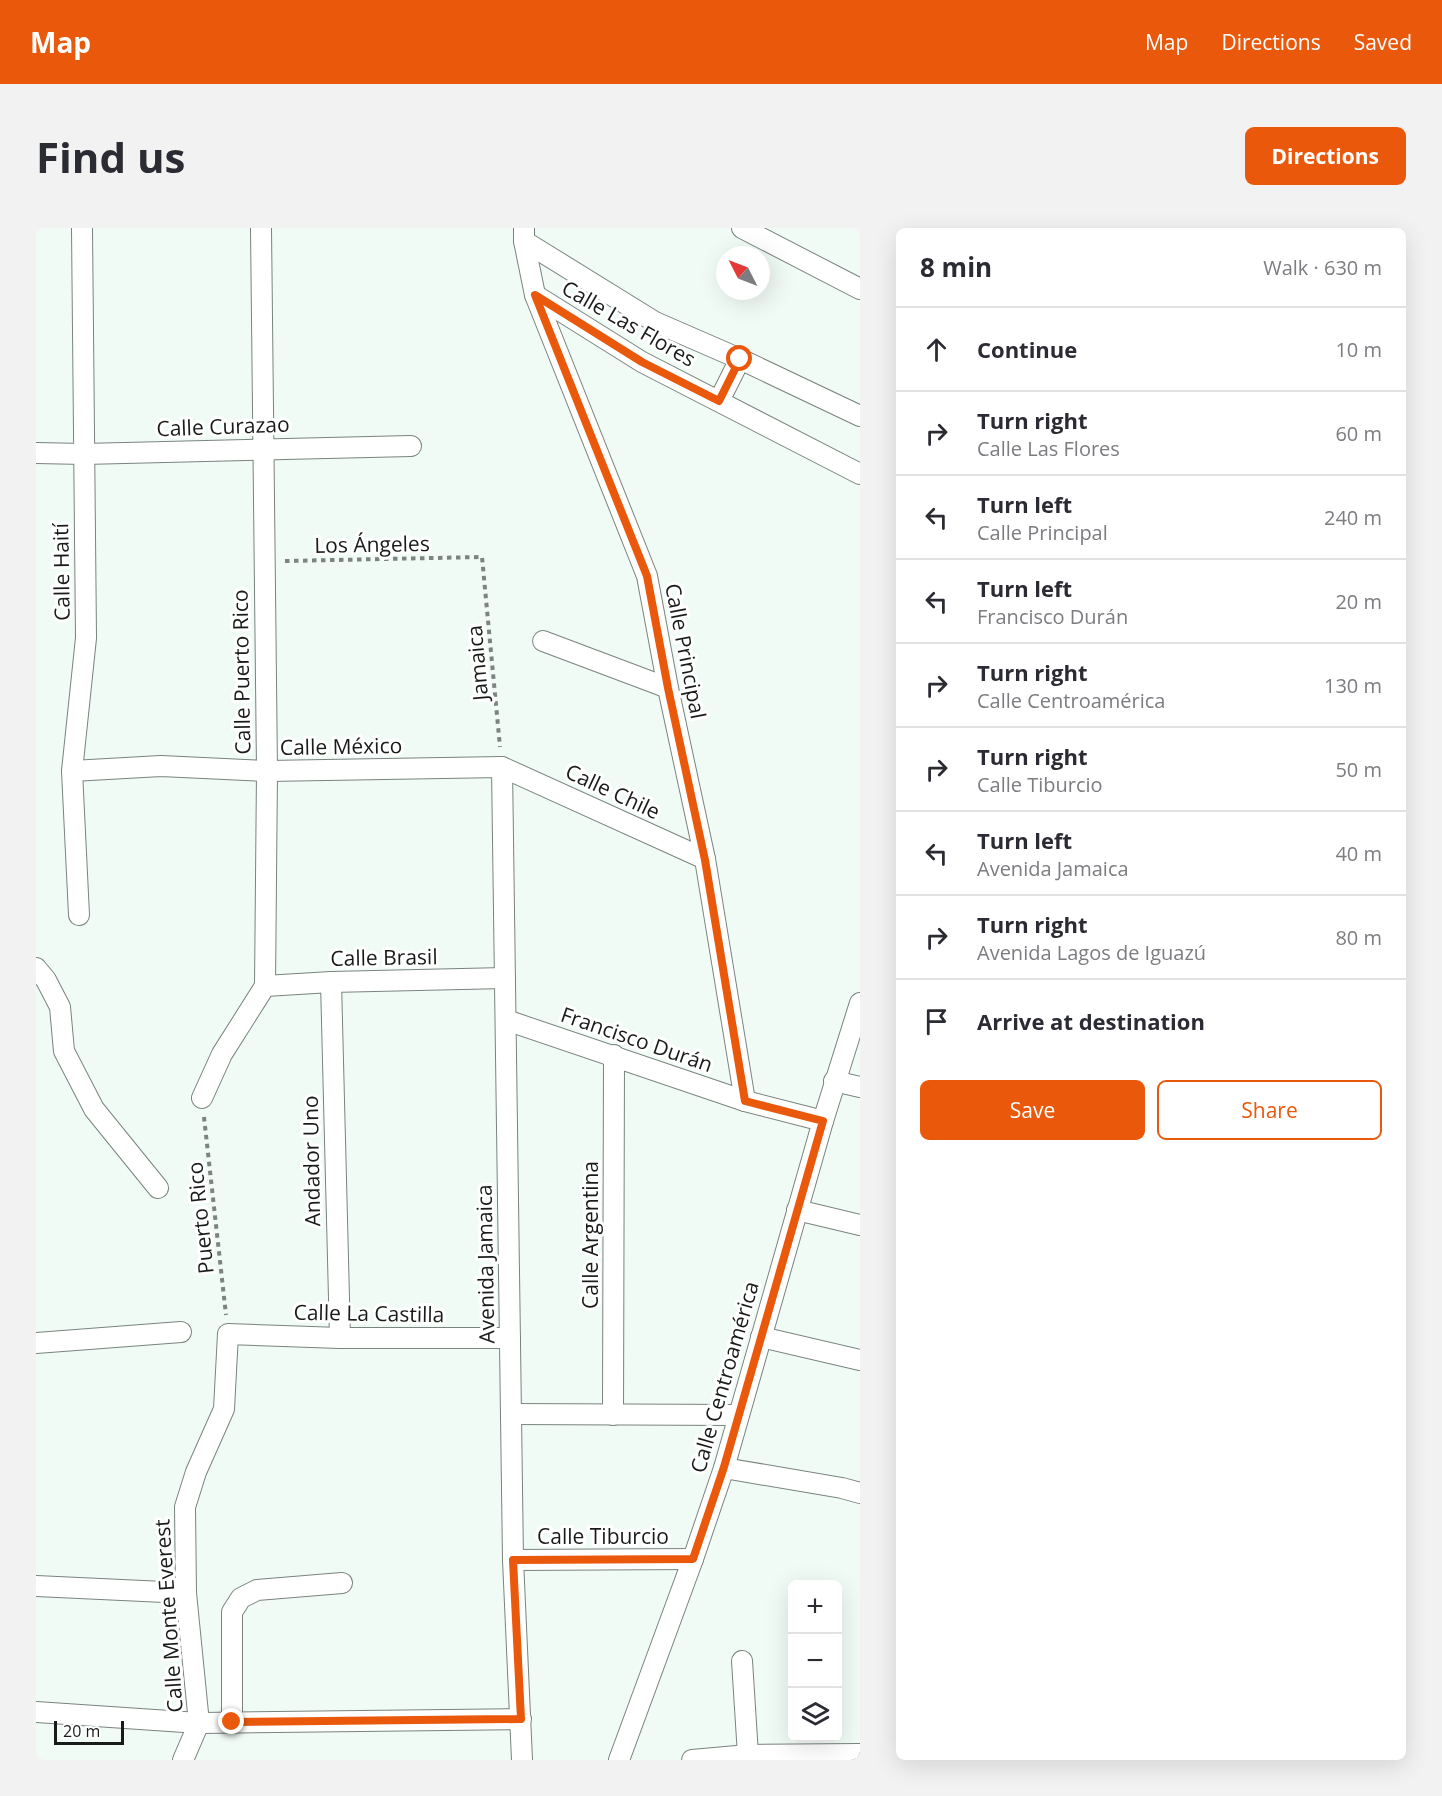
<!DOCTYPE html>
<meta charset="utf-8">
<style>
:root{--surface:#fff;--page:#f2f2f3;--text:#2b2b33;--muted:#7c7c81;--line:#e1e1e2;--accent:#ea580c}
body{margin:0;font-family:"Open Sans",sans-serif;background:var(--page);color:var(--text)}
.controls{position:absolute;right:18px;bottom:18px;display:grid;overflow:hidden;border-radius:9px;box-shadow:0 6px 24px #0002}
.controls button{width:54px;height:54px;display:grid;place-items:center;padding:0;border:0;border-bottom:2px solid var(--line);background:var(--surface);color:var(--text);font:30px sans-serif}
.compass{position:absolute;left:680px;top:18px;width:54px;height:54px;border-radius:50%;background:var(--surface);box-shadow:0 6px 24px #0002;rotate:312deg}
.scale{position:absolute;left:18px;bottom:15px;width:70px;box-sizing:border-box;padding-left:6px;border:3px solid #181b19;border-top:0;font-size:16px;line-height:21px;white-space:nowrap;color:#181b19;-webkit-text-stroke:4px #fff;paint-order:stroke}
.stop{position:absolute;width:18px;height:18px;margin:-14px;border:4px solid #ea580c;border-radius:50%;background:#fff}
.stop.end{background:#ea580c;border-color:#fff;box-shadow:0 2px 6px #0008}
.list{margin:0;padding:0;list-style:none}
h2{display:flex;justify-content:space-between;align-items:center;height:78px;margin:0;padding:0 24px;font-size:26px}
h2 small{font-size:20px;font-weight:400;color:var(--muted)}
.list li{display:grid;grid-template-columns:39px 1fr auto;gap:18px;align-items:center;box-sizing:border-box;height:84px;padding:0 24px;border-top:2px solid var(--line)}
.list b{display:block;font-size:22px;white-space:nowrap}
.list p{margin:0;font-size:20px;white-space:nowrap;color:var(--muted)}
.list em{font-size:20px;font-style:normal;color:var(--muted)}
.actions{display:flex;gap:12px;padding:18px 24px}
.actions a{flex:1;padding:14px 0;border:2px solid var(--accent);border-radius:9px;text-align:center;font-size:21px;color:var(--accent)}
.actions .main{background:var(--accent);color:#fff}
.icon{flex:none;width:33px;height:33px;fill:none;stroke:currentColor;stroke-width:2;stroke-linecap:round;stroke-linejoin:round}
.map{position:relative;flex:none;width:824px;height:1532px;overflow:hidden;border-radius:9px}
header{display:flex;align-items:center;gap:36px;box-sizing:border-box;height:84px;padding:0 30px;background:var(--accent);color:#fff}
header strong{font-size:28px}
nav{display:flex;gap:33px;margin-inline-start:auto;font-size:21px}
.intro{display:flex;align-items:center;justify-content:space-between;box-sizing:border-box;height:144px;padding:0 36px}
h1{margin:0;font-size:42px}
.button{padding:15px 27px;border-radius:9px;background:var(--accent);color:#fff;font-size:21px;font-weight:700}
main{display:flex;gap:36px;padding:0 36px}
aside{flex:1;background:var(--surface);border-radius:9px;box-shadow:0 6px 24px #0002}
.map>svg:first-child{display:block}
</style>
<header>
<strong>Map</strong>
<nav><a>Map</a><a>Directions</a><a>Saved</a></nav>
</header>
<div class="intro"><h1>Find us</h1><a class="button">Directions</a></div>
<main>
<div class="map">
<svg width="824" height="1532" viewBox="0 0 824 1532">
<rect width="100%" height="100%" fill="#f1fbf5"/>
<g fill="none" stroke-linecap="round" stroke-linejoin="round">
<defs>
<g id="street">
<polyline points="488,0 488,13 499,67 611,348 632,460 669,631 709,873"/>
<polyline points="706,0 824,61"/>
<polyline points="488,13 619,94 704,131 824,188"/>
<polyline points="499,67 606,134 824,246"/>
<polyline points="683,173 704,131"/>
<polyline points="0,225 48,226 375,218"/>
<polyline points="507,413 632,460"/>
<polyline points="466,539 477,1332 486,1532"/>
<polyline points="36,543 125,538 231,543 466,539 669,631"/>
<polyline points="43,687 36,543 50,410 46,0"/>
<polyline points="0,740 10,752 24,779 28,823 58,881 122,960"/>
<polyline points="295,754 304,1110"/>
<polyline points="229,758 295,754 469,750"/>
<polyline points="470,792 709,873 787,893"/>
<polyline points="798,853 824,859"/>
<polyline points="166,870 186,826 229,758 231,543 225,0"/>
<polyline points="761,982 824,997"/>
<polyline points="725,1109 824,1132"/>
<polyline points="0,1115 145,1104"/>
<polyline points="475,1186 702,1187"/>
<polyline points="577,1187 578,827"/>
<polyline points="688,1240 806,1260 824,1265"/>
<polyline points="477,1332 657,1331"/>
<polyline points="0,1358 150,1365"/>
<polyline points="706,1433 712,1527"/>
<polyline points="0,1484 163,1495 485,1491"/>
<polyline points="196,1494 196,1384 205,1370 221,1362 306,1355"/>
<polyline points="147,1532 163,1495 150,1365 149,1279 160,1244 188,1181 192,1106 304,1110 474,1110"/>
<polyline points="583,1532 657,1331 688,1240 787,893 824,775"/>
<polyline points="656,1532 712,1527 824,1526"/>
</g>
</defs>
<use href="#street" stroke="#7a837e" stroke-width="22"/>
<g stroke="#7d837f" stroke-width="4" stroke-dasharray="4.5 4.5" stroke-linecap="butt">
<polyline points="249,333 446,329 464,519"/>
<polyline points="168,889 190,1087"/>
</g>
<use href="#street" stroke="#fff" stroke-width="20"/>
</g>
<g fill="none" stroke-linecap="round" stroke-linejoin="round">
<polyline stroke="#ea580c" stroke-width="8" points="196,1494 485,1491 477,1332 657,1331 688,1239 787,893 709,873 669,632 632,460 611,348 499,67 606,134 683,173 704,131"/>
</g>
<g text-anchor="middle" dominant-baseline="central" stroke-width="6" stroke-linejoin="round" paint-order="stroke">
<g font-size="21" fill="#181b19" stroke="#fff">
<text transform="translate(593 95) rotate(30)">Calle Las Flores</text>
<text transform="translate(187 198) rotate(-2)">Calle Curazao</text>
<text transform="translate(336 316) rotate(-1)">Los Ángeles</text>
<text transform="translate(25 344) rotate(-91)">Calle Haití</text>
<text transform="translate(650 423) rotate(79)">Calle Principal</text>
<text transform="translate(441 435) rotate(-95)">Jamaica</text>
<text transform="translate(205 444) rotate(-91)">Calle Puerto Rico</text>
<text transform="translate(305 518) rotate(-1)">Calle México</text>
<text transform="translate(577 563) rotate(25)">Calle Chile</text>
<text transform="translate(348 729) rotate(-1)">Calle Brasil</text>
<text transform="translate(601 811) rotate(19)">Francisco Durán</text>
<text transform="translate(275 933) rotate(-91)">Andador Uno</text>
<text transform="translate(164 990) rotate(-96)">Puerto Rico</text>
<text transform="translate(554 1007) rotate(-90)">Calle Argentina</text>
<text transform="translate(449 1036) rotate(-91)">Avenida Jamaica</text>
<text transform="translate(333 1085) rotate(1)">Calle La Castilla</text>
<text transform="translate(688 1149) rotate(-74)">Calle Centroamérica</text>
<text x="567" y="1308">Calle Tiburcio</text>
<text transform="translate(132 1388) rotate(-94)">Calle Monte Everest</text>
</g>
</g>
</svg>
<div class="controls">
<button>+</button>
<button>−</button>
<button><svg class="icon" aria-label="layers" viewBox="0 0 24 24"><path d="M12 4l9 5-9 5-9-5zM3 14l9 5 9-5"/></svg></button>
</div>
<svg class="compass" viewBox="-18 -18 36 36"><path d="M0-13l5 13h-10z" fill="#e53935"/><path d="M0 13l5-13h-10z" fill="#7c7c81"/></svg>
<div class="scale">20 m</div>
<div class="stop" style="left:704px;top:131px"></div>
<div class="stop end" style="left:196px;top:1494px"></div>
</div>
<aside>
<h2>8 min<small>Walk · 630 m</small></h2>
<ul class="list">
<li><svg class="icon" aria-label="ahead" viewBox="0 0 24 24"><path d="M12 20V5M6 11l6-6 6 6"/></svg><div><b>Continue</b></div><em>10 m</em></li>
<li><svg class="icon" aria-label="right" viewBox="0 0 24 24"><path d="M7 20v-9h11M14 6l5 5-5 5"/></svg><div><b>Turn right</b><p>Calle Las Flores</p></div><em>60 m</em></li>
<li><svg class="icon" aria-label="left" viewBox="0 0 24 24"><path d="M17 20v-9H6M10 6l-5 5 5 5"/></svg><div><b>Turn left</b><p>Calle Principal</p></div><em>240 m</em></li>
<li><svg class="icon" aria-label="left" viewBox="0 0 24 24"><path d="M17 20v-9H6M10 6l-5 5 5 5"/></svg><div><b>Turn left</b><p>Francisco Durán</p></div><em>20 m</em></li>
<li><svg class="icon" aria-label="right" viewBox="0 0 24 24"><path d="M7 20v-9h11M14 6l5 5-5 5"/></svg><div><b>Turn right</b><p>Calle Centroamérica</p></div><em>130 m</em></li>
<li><svg class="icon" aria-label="right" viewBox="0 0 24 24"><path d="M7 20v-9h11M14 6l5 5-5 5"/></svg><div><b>Turn right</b><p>Calle Tiburcio</p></div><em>50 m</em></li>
<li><svg class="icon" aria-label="left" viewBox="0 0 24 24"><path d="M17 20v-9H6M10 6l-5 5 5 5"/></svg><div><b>Turn left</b><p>Avenida Jamaica</p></div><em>40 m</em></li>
<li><svg class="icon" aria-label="right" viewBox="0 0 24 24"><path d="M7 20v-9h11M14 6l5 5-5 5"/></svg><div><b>Turn right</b><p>Avenida Lagos de Iguazú</p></div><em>80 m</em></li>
<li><svg class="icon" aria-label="arrive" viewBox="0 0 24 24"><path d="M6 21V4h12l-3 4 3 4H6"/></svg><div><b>Arrive at destination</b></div></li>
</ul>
<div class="actions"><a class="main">Save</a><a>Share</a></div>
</aside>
</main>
